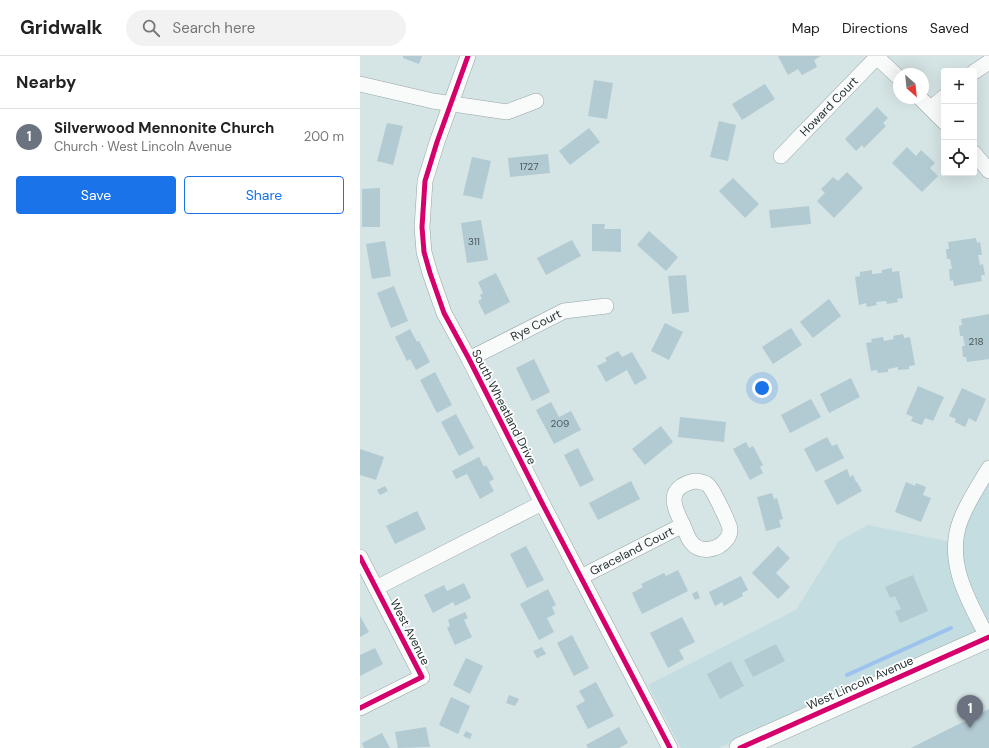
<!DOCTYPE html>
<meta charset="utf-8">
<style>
:root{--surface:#fff;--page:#f2f2f2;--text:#222;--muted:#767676;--line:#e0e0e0;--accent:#1a73e8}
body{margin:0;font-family:"DM Sans",sans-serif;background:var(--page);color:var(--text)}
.controls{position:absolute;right:12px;top:12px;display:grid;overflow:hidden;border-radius:4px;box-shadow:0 4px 16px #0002}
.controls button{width:36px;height:36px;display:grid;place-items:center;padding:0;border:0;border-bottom:1px solid var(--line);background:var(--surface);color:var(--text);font:20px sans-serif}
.compass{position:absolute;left:533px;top:12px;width:36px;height:36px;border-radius:50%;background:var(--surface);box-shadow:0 4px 16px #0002;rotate:153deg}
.you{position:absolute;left:402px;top:332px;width:14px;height:14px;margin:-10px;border:3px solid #fff;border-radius:50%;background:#1a73e8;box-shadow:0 0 0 6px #1a73e833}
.badge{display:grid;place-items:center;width:26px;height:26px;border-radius:50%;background:var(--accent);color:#fff;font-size:13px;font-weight:700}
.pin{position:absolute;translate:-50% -33px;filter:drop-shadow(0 1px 2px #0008)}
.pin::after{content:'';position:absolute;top:21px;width:14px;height:12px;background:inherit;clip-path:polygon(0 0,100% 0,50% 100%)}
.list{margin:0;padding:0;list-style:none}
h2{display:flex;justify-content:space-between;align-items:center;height:52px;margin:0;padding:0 16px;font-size:17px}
h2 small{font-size:13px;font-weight:400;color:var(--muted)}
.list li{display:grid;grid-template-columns:26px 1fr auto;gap:12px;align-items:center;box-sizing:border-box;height:56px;padding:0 16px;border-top:1px solid var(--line)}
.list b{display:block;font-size:15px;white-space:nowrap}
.list p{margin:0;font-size:13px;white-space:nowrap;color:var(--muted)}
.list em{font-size:13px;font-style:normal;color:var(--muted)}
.actions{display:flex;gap:8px;padding:12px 16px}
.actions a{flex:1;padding:9px 0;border:1px solid var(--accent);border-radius:4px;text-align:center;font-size:14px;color:var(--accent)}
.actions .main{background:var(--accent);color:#fff}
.icon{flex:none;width:22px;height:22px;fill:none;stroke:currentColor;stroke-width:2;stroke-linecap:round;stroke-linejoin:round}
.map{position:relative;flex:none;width:629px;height:692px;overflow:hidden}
header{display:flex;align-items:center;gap:24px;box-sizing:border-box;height:56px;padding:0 20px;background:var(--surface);border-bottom:1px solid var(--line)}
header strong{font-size:19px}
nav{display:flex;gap:22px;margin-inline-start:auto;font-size:14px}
.search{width:280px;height:36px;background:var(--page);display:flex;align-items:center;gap:10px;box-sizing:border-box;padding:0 14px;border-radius:22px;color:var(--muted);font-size:15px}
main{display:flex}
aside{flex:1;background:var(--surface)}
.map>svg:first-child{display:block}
</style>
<header>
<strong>Gridwalk</strong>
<div class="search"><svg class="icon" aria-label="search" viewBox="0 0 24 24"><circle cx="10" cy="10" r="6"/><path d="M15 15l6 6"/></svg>Search here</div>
<nav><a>Map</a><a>Directions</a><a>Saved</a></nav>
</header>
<main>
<aside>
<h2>Nearby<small></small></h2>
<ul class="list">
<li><span class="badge" style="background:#6b7280">1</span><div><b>Silverwood Mennonite Church</b><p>Church · West Lincoln Avenue</p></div><em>200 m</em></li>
</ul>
<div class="actions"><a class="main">Save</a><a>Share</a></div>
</aside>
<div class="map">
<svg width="629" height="692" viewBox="0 0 629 692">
<rect width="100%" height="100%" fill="#d5e4e5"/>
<polygon fill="#c3dde0" points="629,412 629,570 462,644 359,692 321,692 288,629 436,554 479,485 508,469 596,487"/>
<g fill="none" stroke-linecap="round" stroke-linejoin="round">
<polyline stroke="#9cc2ee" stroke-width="4" points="487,619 591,572"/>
</g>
<g fill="#b2cad2">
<polygon points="43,0 62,0 59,8 43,2"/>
<polygon points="418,0 461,0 454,4 457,11 442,19 438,13 428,19"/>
<polygon points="234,24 253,27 247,63 228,60"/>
<polygon points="405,28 415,43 382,64 372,48"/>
<polygon points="517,51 528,62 523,67 526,70 504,92 502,89 496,95 485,83"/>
<polygon points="359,65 376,69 368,105 350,101"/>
<polygon points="27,67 43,70 33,109 17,105"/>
<polygon points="229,72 240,86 210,109 199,95"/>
<polygon points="547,91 556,100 561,94 575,107 570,112 578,120 562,136 532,107"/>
<polygon points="188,98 190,117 150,121 148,102"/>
<polygon points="112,101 131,105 122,143 103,139"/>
<polygon points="487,116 503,132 474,162 457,145 465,137 461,133 473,121 478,125"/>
<polygon points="373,122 399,148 385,162 359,135"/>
<polygon points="20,132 20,171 2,171 2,133"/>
<polygon points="449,150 451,168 411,172 409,154"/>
<polygon points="121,164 128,204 107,207 101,167"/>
<polygon points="232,168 245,168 244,173 261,173 261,196 232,195"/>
<polygon points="289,175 318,201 306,215 277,189"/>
<polygon points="616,182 617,187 620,186 622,199 618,199 620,209 623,208 625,219 621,219 622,225 594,230 593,224 590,225 589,213 592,213 590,203 587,203 586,193 589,193 588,186"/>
<polygon points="212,184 221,200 186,219 177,202"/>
<polygon points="25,185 31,220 12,223 6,188"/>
<polygon points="532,212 532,216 539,215 543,242 537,243 538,246 527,248 526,245 516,246 517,249 507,251 506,247 499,249 495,221 500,220 500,216 512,214 512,218 522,217 522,214"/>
<polygon points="136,217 150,246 125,259 118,245 122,243 120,239 123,237 118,226"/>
<polygon points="325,219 326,219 329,256 312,258 308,220"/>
<polygon points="34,230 48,265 31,272 17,237"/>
<polygon points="469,243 481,260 453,282 440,266"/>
<polygon points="629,258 629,303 607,306 606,301 603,301 602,290 605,290 603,280 600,280 599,270 602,269 601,263"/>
<polygon points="305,267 323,276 309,304 291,295"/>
<polygon points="431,272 442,289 413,308 402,291"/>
<polygon points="50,273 57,286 59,285 70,306 56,314 50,303 47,305 35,281"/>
<polygon points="543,278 544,282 550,281 555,309 549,310 549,313 538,314 538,311 528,313 528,316 518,317 517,314 511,315 506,287 512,286 511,283 523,281 524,285 534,283 533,280"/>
<polygon points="258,295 262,301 272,296 287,322 275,329 267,314 246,326 237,310 247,305 245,302"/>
<polygon points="174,303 190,336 172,345 156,312"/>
<polygon points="75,316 92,349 77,357 60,324"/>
<polygon points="491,322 500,341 469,357 460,338"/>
<polygon points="558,330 584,341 573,365 565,362 562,369 551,365 553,361 546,358"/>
<polygon points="602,332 626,343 616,366 609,362 605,371 595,366 596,363 589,360"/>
<polygon points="451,343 461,361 430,377 421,359"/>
<polygon points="191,346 199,361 211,355 221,374 194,388 176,354"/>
<polygon points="96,358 114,392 99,400 81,366"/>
<polygon points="320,361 366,366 364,386 318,381"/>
<polygon points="301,370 313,386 285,409 272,393"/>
<polygon points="467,381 472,390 477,388 484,402 456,416 444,393"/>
<polygon points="386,386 389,392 393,390 403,409 400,411 403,417 390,424 373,393"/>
<polygon points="218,392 234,424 220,431 204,399"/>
<polygon points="0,393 24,401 16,424 0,419"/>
<polygon points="119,401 124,411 126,409 134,423 129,426 134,435 120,443 107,418 96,423 92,415"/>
<polygon points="487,413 490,421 493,419 496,426 497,426 502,435 477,449 464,425"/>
<polygon points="271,425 280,443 238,464 229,447"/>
<polygon points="546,426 555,430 556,427 566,431 563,439 571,442 561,466 535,456"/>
<polygon points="25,430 28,435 20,439 17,434"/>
<polygon points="412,437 414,443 417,442 423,463 419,464 421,471 406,475 397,441"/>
<polygon points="57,455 66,473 35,488 26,470"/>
<polygon points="166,490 184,524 167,532 150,498"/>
<polygon points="418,490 430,502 416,517 430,531 418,543 392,517"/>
<polygon points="318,514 328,535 282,558 272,537 283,531 281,528 304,517 306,520"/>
<polygon points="553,519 568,555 540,567 535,555 541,553 535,540 530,542 525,531"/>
<polygon points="381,520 388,534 382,537 383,540 364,550 362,546 355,550 349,536"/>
<polygon points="104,527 111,542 95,550 93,546 73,557 64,539 84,529 87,535"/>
<polygon points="188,533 196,549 192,551 195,558 187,562 194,576 179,584 160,548"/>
<polygon points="337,535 340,542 335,544 332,538"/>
<polygon points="105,556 108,562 104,564 112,581 95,589 87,572 90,570 88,564"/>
<polygon points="0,560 9,576 0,581"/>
<polygon points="322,561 335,586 319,594 324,603 308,612 290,577"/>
<polygon points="212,579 229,612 214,620 197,587"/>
<polygon points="416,588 425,605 393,621 384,604"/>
<polygon points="182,591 186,598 177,602 173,595"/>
<polygon points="15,592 23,608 0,620 0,599"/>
<polygon points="106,602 123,610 110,638 93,629"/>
<polygon points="371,605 384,630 360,643 347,618"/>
<polygon points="236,626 254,660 228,673 216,650 225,645 219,635"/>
<polygon points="149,639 159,643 155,650 146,647"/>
<polygon points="91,641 110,650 98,678 79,669"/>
<polygon points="629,653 629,692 551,692"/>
<polygon points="66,671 70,691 38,692 35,676"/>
<polygon points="259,671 268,687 259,692 228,692 226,689"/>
<polygon points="106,675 112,678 110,683 103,680"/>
<polygon points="22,677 30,692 4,692 2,687"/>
</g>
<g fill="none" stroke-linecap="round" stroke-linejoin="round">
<defs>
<g id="street">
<polyline points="108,0 77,86 65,125 62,171 64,196 70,217 84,257 109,303 182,447 310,692"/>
<polyline points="516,0 539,22"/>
<polyline points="614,16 629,6"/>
<polyline points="0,28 73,45 147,56 176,45"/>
<polyline points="560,42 584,66"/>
<polyline points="571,52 584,41"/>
<polyline points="614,97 629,115"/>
<path id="s1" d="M421,100L517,1"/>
<path id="s2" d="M109,303L204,255L246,250"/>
<path d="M334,425C338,425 344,426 348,429C353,433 369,467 370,473C370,477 369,481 366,484C358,494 340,498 331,486C327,481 325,473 322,467C312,448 307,432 334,425Z"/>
<polyline points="0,501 62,621 0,652"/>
<path id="s3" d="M221,521L323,469"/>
<polyline points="16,532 182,447"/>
<path d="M628,582C609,546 584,505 601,463C608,445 619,429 629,412"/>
</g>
<polyline id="secondary" points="380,692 629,581"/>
</defs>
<use href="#street" stroke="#98a4a5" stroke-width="16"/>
<use href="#secondary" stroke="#98a4a5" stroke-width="22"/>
<use href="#street" stroke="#f9fbfb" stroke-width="15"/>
<use href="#secondary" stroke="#f9fbfb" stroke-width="21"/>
<defs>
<g id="cycleway">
<polyline points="108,0 77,86 65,125 62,171 64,196 70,217 84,257 109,303 182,447 310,692"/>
<polyline points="0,501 62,621 0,652"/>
<polyline points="380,692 629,581"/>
</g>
</defs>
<use href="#cycleway" stroke="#fff" stroke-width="8"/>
<use href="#cycleway" stroke="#d6006c" stroke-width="5"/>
</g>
<g text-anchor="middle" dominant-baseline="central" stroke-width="3.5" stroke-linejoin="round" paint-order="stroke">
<g font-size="10" fill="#4a575a">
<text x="169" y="110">1727</text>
<text x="114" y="185">311</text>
<text x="616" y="285">218</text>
<text x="200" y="367">209</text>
</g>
<g font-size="12" fill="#273132" stroke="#fff">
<text stroke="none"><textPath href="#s1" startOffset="69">Howard Court</textPath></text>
<text stroke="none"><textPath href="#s2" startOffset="75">Rye Court</textPath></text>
<text transform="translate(144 351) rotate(63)">South Wheatland Drive</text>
<text stroke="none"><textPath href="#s3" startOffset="57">Graceland Court</textPath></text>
<text transform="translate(50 576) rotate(63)">West Avenue</text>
<text transform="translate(500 627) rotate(-24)">West Lincoln Avenue</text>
</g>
</g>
</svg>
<div class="controls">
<button>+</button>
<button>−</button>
<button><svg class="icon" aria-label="locate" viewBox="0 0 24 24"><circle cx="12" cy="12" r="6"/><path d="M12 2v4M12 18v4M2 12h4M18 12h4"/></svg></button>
</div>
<svg class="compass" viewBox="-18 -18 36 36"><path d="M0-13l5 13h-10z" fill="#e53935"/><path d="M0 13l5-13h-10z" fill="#767676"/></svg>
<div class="you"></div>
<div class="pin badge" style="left:610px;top:672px;background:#6b7280">1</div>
</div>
</main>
